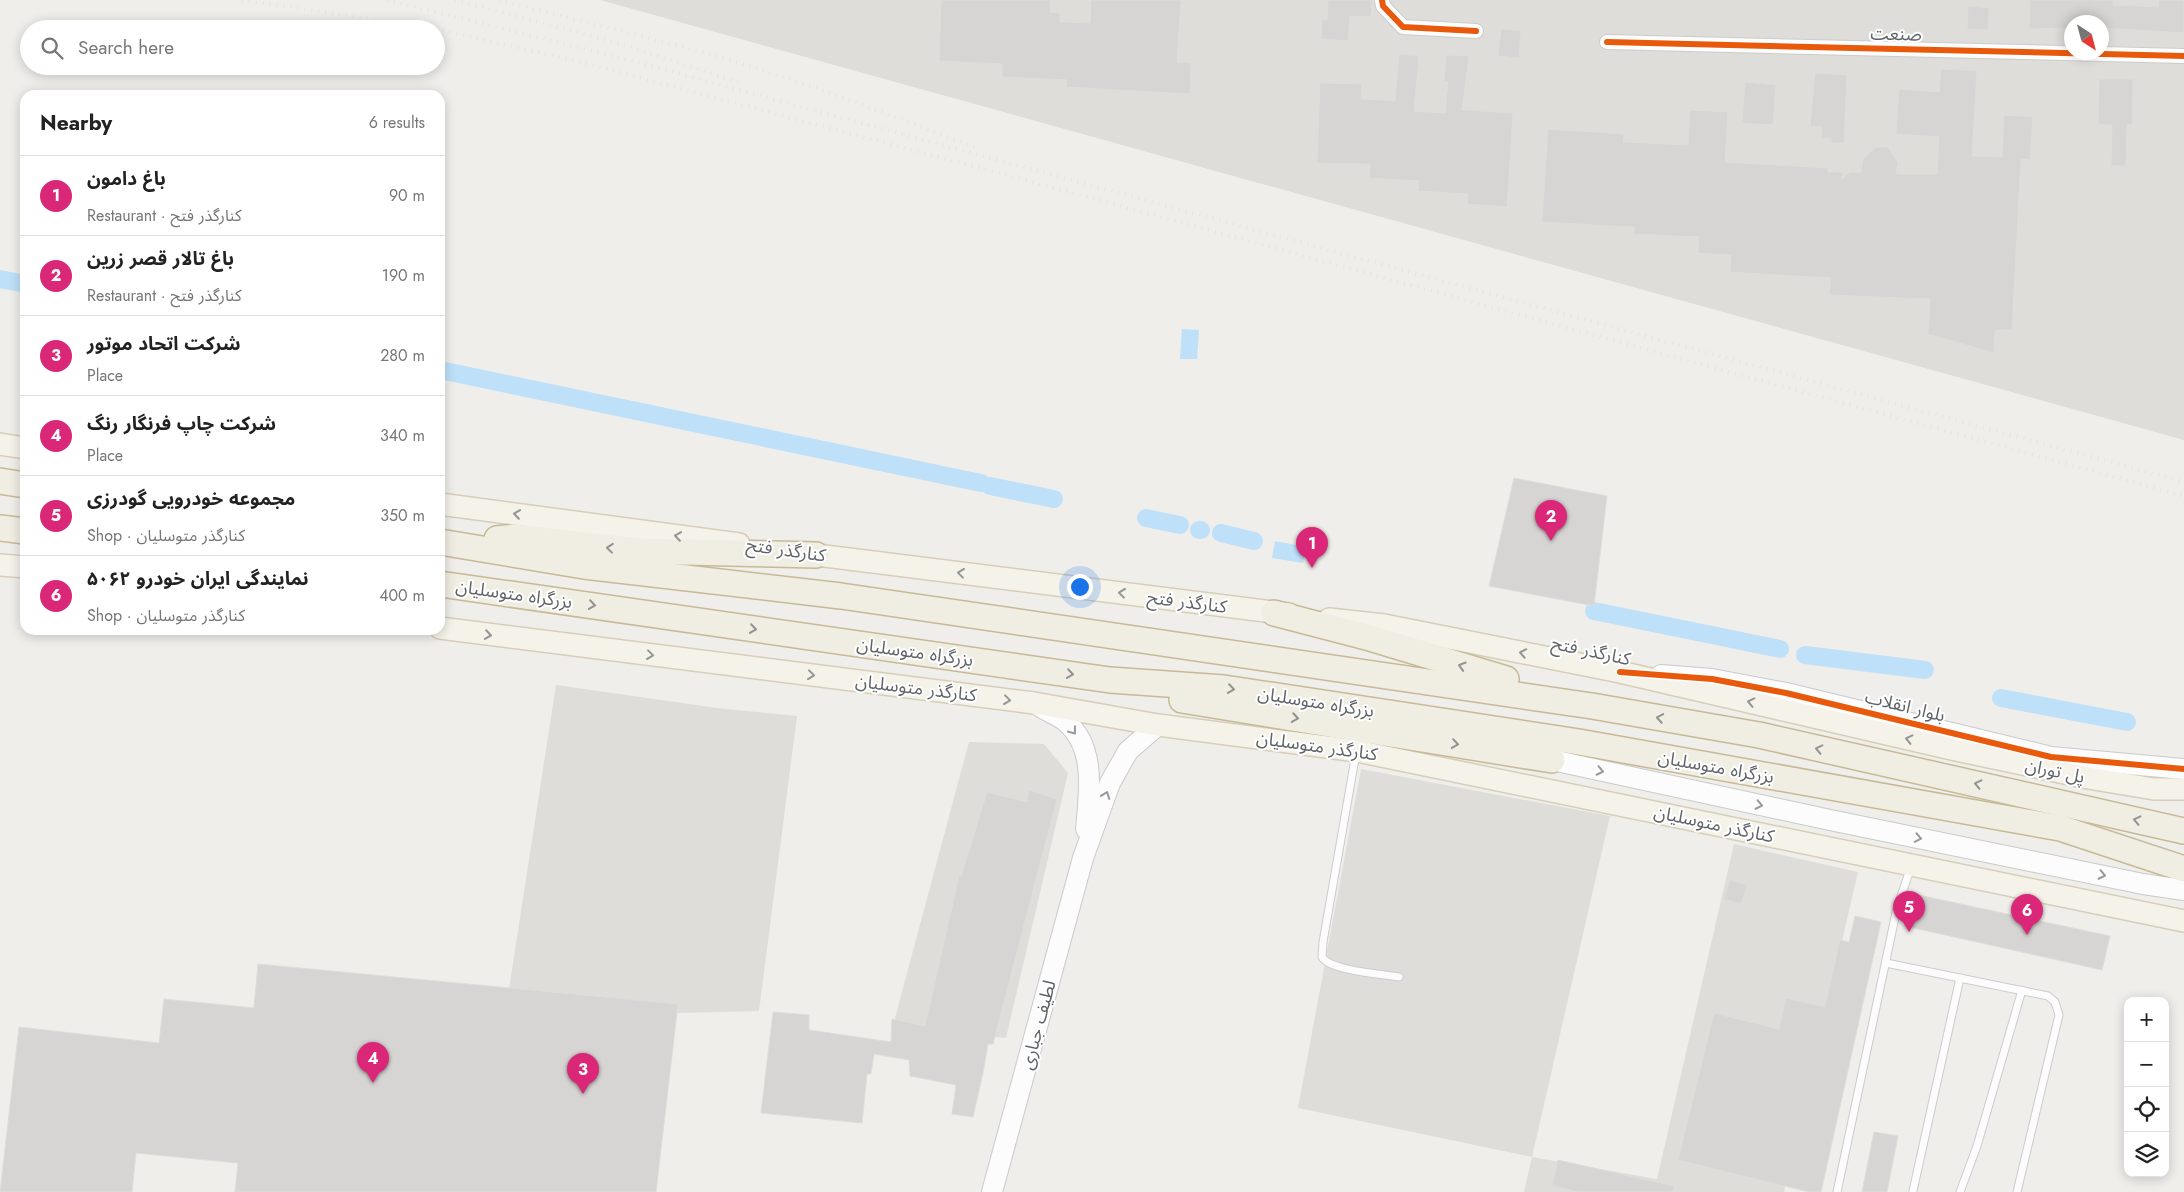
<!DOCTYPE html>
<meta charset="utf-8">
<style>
:root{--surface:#fff;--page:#f6f6f6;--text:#222;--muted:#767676;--line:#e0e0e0;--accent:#db2777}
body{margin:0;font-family:Jost,"Noto Sans Arabic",sans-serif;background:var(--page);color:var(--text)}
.controls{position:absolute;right:15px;bottom:15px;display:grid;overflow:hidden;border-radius:10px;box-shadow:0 2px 12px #0003}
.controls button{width:45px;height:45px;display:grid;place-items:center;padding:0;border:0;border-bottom:1px solid var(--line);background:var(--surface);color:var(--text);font:25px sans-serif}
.compass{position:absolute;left:2064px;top:15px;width:45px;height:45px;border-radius:50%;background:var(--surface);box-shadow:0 2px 12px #0003;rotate:144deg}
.you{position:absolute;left:1079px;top:586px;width:18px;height:18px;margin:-12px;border:4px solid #fff;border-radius:50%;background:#1a73e8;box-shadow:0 0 0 8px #1a73e833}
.badge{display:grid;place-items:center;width:32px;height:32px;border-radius:50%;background:var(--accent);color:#fff;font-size:16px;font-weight:700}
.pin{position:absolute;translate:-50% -41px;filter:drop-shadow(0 1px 2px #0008)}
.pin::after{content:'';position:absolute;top:26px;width:18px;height:15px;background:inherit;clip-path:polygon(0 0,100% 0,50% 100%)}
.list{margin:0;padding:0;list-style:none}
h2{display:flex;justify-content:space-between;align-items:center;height:65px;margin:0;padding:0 20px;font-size:21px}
h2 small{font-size:16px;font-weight:400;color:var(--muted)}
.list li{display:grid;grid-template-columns:32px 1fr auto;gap:15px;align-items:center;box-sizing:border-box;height:80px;padding:0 20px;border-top:1px solid var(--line)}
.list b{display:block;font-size:19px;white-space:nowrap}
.list p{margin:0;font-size:16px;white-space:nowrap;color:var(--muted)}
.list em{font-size:16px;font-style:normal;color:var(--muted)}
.icon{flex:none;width:28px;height:28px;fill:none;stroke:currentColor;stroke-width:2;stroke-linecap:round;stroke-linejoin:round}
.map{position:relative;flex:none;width:2184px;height:1192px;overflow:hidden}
.search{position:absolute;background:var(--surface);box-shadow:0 2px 12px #0003;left:20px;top:20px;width:425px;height:55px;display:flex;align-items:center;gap:12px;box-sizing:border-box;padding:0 18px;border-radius:28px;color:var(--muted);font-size:19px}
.panel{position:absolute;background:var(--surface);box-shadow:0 2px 12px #0003;left:20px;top:90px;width:425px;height:545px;border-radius:15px}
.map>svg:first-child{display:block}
</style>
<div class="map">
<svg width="2184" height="1192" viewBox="0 0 2184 1192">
<rect width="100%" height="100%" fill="#efeeea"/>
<g fill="#dfddda" fill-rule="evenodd">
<path d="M600,0H2184V440ZM2072,22H2102V52H2072Z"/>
<polygon points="556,685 717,708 797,716 759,1011 677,1013 656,1192 235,1192 258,964 509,989"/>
<polygon points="969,742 1044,744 1068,773 1006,1038 892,1029"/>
<polygon points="1361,769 1610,816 1532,1157 1657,1179 1734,844 1858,872 1784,1192 1524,1192 1532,1157 1298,1108"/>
</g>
<g fill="#bfe0f9">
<polygon points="1182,329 1199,330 1197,359 1180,359"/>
<polygon points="1275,541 1306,547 1303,563 1272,558"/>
</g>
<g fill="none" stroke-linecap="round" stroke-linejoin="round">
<g stroke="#bfe0f9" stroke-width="18">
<polyline points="0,279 25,284"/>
<polyline points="440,370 981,483"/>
<polyline points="990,486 1054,499"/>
<polyline points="1146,518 1180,525"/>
<polyline points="1199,530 1201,530"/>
<polyline points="1221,533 1254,541"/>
<polyline points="1594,611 1780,649"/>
<polyline points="1805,655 1925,670"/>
<polyline points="2001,698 2127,722"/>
</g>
</g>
<g fill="#d6d5d3" stroke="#deddd9">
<polygon points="941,0 1051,0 1050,12 1060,13 1060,22 1090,23 1091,0 1181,0 1177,62 1191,63 1190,94 1066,87 1067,80 1002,77 1002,64 939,61"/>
<polygon points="1328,0 1372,0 1371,17 1350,16 1348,41 1321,39 1322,19 1327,20"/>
<polygon points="2030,0 2113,0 2113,5 2158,7 2159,0 2184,0 2184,33 2102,28 2102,22 2072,22 2072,28 2029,29"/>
<polygon points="1968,6 1989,8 1988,30 1967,29"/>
<polygon points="1501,29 1521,31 1519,58 1498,56"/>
<polygon points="1399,54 1419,56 1414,111 1445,113 1448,82 1444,82 1446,55 1469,56 1462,110 1513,113 1507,207 1467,204 1468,194 1418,191 1419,181 1369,178 1370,164 1317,163 1320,83 1362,84 1361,99 1395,101"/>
<polygon points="1941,69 1977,71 1972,156 2002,157 2004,115 2033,117 2030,160 2021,159 2012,330 1995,330 1994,353 1928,334 1930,299 1829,295 1831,278 1730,272 1731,255 1698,253 1699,237 1634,234 1634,227 1542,222 1548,129 1624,134 1623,142 1688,145 1690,110 1728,112 1725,162 1828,168 1828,172 1843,172 1842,179 1850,172 1861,172 1863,159 1876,147 1888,147 1898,163 1896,174 1937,174 1939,137 1896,134 1899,89 1939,92"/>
<polygon points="1815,73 1847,75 1844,143 1831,143 1831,139 1821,138 1822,127 1810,126"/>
<polygon points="2099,79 2133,79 2132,125 2127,125 2126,166 2111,166 2112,125 2098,124"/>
<polygon points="1745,82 1776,85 1773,125 1742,123"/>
<polygon points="1514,478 1607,496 1594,606 1489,586"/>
<polygon points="1029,790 1057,799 993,1044 988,1044 983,1073 973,1117 952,1114 956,1085 910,1076 909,1060 874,1054 871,1074 867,1074 862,1123 761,1113 773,1012 809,1015 809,1030 891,1042 892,1019 925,1026 959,876 961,877 987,792 1027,802"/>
<polygon points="1730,880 1747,885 1741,904 1724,899"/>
<polygon points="1914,894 2110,936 2102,970 1905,926"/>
<polygon points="1855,916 1881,922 1821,1192 1809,1192 1678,1160 1714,1013 1779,1029 1786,998 1825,1007 1840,940 1849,942"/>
<polygon points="258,964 678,1004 656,1192 235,1192 238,1163 136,1153 132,1192 0,1192 19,1027 159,1043 164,999 254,1008"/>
<polygon points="1874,1132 1898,1136 1887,1192 1862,1192"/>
<polygon points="1558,1160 1674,1186 1673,1192 1580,1192 1552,1186"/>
</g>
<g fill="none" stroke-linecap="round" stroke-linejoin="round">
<defs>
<g id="lane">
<path d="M1356,753L1323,942L1322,957C1331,971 1382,974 1399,977"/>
<polyline points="1886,963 2048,996 2055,1002 2059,1015 2017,1192"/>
<polyline points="1913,1191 1960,978"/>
<polyline points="1837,1192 1897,908 1911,867"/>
<polyline points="1960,1192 1977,1146 2022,990"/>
</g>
<g id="street">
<polyline points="1382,0 1383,6 1403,27 1476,31"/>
<polyline points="1607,42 2184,56"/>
</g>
<g id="secondary">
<polyline points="1661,675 1712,679 1786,693 2051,757 2184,769"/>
<path d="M1038,705C1046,711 1057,715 1065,721C1097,747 1089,794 1086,829"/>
<polyline points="1552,760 1830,820 2143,884 2184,890"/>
<polyline points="992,1192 1083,858 1110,783 1128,751 1158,725"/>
</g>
<g id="primary">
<polyline points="0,444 25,448"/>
<polyline points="440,504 739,544"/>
<polyline points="801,553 1289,614"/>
<polyline points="0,565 25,567"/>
<polyline points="1329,619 1384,625 1620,672 1956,750 2088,778 2154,789 2184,789"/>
<polyline points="440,628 1034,703 1158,725 1357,751 2184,921"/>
</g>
<g id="highway">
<polyline points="0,481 25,485"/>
<polyline points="0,528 25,531"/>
<polyline points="497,539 514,537 637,551 816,555"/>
<polyline points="440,542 584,566 841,596 1592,706 1759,735 2184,831"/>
<polyline points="440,584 1110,680 1224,688 1579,742 2060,828 2184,869"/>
<polyline points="1274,613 1370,638 1506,679"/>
<polyline points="1182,700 1552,760"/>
</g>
</defs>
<use href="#lane" stroke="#cbcccc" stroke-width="9"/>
<use href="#street" stroke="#cbcccc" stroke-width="16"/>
<use href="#secondary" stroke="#cacacb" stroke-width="22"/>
<use href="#primary" stroke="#d7ceb8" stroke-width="24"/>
<use href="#highway" stroke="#c8b996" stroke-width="28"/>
<use href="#lane" stroke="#fdfcfc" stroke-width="7"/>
<use href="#street" stroke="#fdfcfc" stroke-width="14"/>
<use href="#secondary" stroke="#fdfcfc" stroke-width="20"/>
<use href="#primary" stroke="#f4f2e9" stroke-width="21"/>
<use href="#highway" stroke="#f0ede3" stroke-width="25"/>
<g stroke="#e4e4e4" stroke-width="4" stroke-dasharray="1 6" stroke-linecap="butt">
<polyline points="242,0 438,29 592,65 1025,180 2184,496"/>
<polyline points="387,0 626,59 817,111 2184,482"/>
<polyline points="455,0 619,43 743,84"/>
<path d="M499,0C571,19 644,36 716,56C804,82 888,114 974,147"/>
</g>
<defs>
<g id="cycleway">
<polyline points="1382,0 1383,6 1403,27 1476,31"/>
<polyline points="1607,42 2184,56"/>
<polyline points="1620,672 1712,679 1786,693 2051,757 2184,769"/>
</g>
</defs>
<use href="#cycleway" stroke="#fff" stroke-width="9"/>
<use href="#cycleway" stroke="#e8590c" stroke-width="6"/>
</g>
<defs><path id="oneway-chevron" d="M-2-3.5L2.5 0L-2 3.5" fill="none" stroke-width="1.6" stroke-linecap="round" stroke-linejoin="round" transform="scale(1.25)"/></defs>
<g stroke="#939595">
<use href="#oneway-chevron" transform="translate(517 514) rotate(-172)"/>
<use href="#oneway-chevron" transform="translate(678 536) rotate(-172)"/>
<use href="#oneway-chevron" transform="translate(961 573) rotate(-173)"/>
<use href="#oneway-chevron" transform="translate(1122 593) rotate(-173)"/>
<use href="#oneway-chevron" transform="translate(488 635) rotate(8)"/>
<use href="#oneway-chevron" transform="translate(1523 653) rotate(-169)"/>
<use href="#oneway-chevron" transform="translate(650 655) rotate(7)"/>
<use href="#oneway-chevron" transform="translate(811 675) rotate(7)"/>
<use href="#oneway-chevron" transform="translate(1007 700) rotate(7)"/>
<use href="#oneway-chevron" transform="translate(1751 702) rotate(-167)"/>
<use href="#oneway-chevron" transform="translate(1909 739) rotate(-167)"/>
</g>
<g stroke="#929393">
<use href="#oneway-chevron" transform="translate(610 548) rotate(-174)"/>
<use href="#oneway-chevron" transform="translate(592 605) rotate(8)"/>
<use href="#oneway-chevron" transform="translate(753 629) rotate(8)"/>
<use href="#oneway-chevron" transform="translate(1462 666) rotate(-163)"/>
<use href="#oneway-chevron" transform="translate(1070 674) rotate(8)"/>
<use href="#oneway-chevron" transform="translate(1231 689) rotate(8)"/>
<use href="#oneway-chevron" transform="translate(1295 718) rotate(9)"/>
<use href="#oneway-chevron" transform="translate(1660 718) rotate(-170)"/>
<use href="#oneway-chevron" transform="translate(1455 744) rotate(9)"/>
<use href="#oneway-chevron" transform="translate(1819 749) rotate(-167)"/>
<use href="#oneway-chevron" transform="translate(1978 784) rotate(-167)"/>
<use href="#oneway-chevron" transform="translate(2137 820) rotate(-167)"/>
</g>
<g stroke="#96999c">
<use href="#oneway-chevron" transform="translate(1073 731) rotate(53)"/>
<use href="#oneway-chevron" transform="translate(1600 771) rotate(12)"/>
<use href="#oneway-chevron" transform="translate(1106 795) rotate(-70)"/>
<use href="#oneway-chevron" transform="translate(1759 805) rotate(12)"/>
<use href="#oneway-chevron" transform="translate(1918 838) rotate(11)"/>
<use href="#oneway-chevron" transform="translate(2102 875) rotate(12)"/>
</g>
<g text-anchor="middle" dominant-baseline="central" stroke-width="4" stroke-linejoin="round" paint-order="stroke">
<g font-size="18" fill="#5f6368" stroke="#fff">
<text transform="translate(1896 34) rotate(1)">صنعت</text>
<text transform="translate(786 550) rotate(8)">کنارگذر فتح</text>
<text transform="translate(514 594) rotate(8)">بزرگراه متوسلیان</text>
<text transform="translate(1187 602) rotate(7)">کنارگذر فتح</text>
<text transform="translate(1591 651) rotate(12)">کنارگذر فتح</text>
<text transform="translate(915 652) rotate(8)">بزرگراه متوسلیان</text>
<text transform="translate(916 688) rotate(7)">کنارگذر متوسلیان</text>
<text transform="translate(1316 702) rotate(9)">بزرگراه متوسلیان</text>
<text transform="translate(1905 706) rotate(14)">بلوار انقلاب</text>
<text transform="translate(1317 746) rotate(8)">کنارگذر متوسلیان</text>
<text transform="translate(1716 767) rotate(10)">بزرگراه متوسلیان</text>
<text transform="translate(2055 771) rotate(12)">پل توران</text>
<text transform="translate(1714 824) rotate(12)">کنارگذر متوسلیان</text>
<text transform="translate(1038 1025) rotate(-75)">لطیف جباری</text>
</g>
</g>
</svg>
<div class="controls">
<button>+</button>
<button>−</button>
<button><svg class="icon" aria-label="locate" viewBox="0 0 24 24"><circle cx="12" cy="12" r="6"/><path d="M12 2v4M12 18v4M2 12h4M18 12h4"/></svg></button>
<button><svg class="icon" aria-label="layers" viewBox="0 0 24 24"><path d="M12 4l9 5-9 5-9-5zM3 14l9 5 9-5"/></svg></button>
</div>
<svg class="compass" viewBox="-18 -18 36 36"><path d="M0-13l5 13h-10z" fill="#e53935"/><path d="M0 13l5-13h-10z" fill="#767676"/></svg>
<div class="you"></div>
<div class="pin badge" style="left:1312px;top:568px">1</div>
<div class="pin badge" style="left:1551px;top:541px">2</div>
<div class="pin badge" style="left:583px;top:1094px">3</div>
<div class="pin badge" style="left:373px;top:1083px">4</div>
<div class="pin badge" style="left:1909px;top:932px">5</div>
<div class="pin badge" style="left:2027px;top:935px">6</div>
<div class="search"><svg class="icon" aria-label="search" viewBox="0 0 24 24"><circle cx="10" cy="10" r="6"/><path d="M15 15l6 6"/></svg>Search here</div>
<section class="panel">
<h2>Nearby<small>6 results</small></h2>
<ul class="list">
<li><span class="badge">1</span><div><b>باغ دامون</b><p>Restaurant · کنارگذر فتح</p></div><em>90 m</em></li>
<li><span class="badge">2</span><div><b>باغ تالار قصر زرین</b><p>Restaurant · کنارگذر فتح</p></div><em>190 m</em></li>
<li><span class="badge">3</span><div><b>شرکت اتحاد موتور</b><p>Place</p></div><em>280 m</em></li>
<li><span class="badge">4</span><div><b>شرکت چاپ فرنگار رنگ</b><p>Place</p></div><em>340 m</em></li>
<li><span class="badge">5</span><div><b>مجموعه خودرویی گودرزی</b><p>Shop · کنارگذر متوسلیان</p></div><em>350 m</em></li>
<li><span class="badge">6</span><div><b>نمایندگی ایران خودرو ۵۰۶۲</b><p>Shop · کنارگذر متوسلیان</p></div><em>400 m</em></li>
</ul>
</section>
</div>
